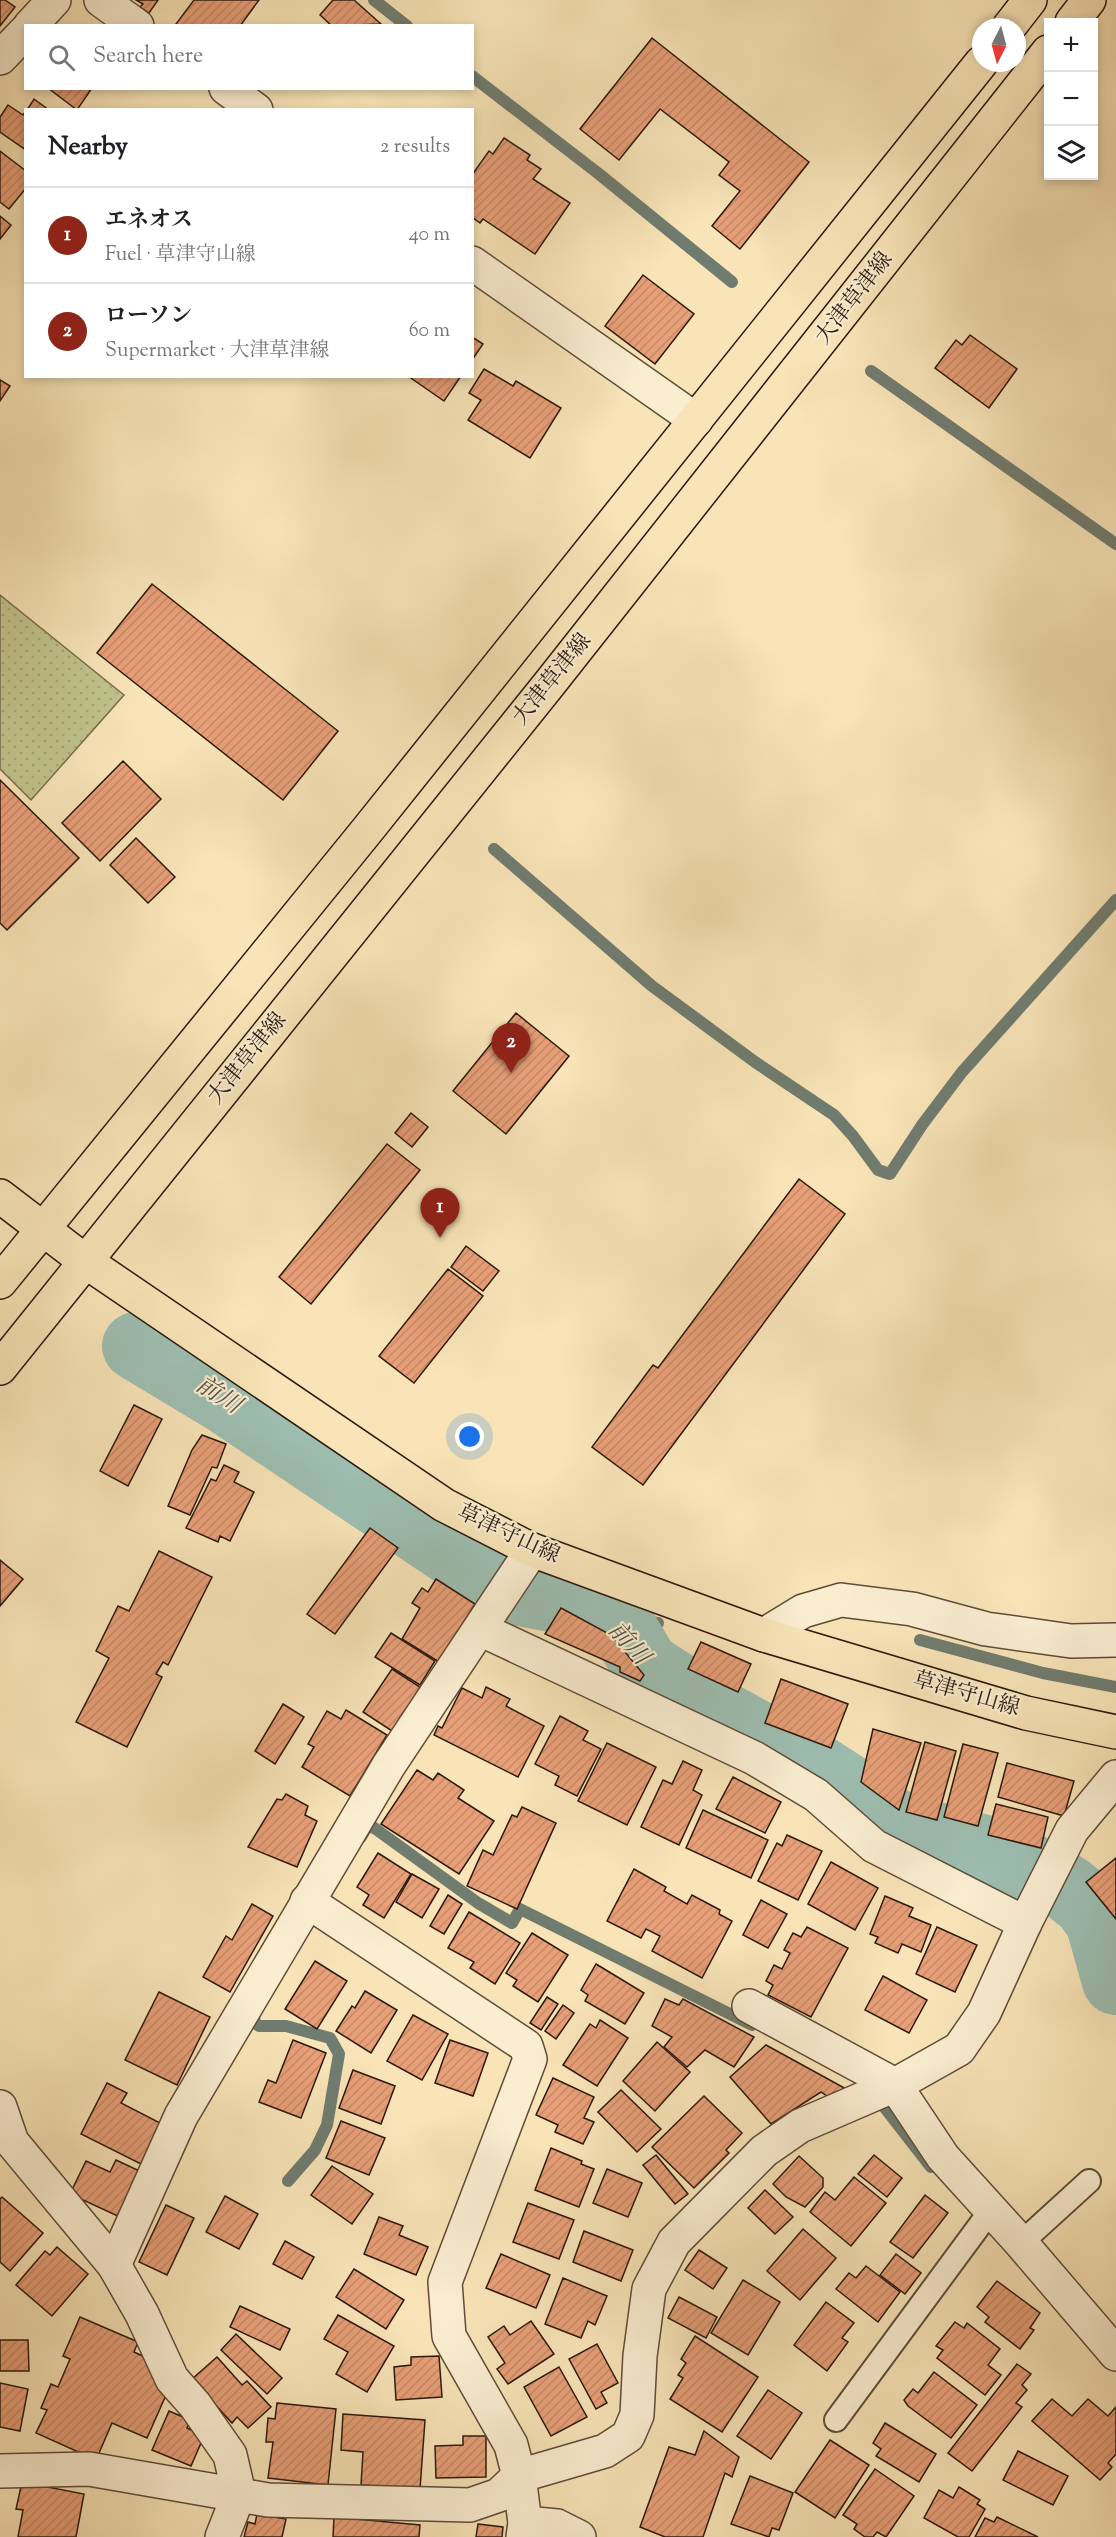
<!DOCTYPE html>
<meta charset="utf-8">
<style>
:root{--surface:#fff;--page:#f2f2f2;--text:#202124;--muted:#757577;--line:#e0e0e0;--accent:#8f2418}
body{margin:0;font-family:"Sorts Mill Goudy","Noto Serif JP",serif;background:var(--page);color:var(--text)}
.controls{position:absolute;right:18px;top:18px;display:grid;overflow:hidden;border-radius:0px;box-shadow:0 3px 9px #0003}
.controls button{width:54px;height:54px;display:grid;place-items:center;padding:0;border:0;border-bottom:2px solid var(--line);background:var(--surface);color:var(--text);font:30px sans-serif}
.compass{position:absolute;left:972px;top:18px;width:54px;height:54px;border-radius:50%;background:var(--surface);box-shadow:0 3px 9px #0003;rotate:186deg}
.you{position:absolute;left:470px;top:1437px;width:21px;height:21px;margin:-15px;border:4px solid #fff;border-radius:50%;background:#1a73e8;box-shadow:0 0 0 9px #1a73e833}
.badge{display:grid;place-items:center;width:39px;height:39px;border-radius:50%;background:var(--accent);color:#fff;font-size:20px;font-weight:700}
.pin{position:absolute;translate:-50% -50px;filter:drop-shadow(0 2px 3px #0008)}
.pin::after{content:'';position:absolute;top:32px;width:21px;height:18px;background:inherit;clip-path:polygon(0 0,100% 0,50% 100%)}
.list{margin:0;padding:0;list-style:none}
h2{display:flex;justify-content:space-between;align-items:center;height:78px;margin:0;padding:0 24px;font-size:26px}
h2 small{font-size:20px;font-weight:400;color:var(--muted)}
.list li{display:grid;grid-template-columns:39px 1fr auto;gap:18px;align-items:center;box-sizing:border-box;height:96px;padding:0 24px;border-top:2px solid var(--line)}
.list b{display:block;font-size:22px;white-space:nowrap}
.list p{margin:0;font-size:20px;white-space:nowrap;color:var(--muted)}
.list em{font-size:20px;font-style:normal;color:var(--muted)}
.icon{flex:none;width:33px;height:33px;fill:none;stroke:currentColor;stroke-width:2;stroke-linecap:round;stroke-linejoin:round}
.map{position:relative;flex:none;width:1116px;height:2537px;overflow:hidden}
.search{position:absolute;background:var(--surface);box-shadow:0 3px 9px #0003;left:24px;top:24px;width:450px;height:66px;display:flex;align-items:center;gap:15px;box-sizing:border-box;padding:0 21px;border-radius:0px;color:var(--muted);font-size:22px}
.panel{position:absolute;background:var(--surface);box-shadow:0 3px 9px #0003;left:24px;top:108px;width:450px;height:270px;border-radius:0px}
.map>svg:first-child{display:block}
</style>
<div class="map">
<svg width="1116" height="2537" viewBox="0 0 1116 2537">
<defs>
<pattern id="grass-dots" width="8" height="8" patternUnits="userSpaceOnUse" patternTransform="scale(1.5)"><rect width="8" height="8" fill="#c1c38c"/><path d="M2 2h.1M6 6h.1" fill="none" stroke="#a6a778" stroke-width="1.8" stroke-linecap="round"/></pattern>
<pattern id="building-hatch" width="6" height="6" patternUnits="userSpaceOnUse" patternTransform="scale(1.5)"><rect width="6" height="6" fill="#e79f77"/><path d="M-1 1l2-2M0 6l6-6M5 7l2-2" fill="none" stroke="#c68866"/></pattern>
</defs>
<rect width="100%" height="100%" fill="#f8e4b7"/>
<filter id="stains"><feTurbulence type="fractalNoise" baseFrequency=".00333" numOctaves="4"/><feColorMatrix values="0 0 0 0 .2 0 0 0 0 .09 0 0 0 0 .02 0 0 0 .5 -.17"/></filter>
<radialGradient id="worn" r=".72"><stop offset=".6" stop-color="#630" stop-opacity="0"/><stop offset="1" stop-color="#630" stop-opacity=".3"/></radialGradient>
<polygon fill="url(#grass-dots)" stroke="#766e4d" stroke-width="1.5" points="0,595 124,695 31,800 0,769"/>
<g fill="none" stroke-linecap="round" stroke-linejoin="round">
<g stroke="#707c70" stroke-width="12">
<polyline points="374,0 407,26"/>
<polyline points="472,76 599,174 732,282"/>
<polyline points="871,371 1116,544"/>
<polyline points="494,849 652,986 755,1062 834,1115 853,1136 878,1170 890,1174 922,1125 962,1072 1116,900"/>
<polyline points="611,1620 658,1623"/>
<polyline points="920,1640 1043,1673 1116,1687"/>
<polyline points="361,1837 366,1828 373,1827 478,1903 512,1923 520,1909 752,2025"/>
<polyline points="258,2009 254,2016 255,2023 259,2026 286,2026 330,2038 339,2054 327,2125 315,2150 288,2181"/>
<polyline points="875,2095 931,2167"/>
</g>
<polyline stroke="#9dbeb1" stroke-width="68" points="136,1346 224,1399 470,1564 515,1591 574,1602 611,1620 626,1633 646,1666 720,1714 808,1762 845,1786 870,1808 903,1827 989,1850 1024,1864 1067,1888 1086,1903 1099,1921 1116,1981"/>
</g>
<g fill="url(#building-hatch)" stroke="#2c180e" stroke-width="1.5">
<polygon points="0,0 5,0 15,7 0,26"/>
<polygon points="136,0 158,0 149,13 140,7 143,4"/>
<polygon points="194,0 259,0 240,26 179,26 176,24"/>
<polygon points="333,0 354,0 381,24 332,26 320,15"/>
<polygon points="652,38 809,162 740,249 712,226 740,191 719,175 729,162 660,109 619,160 580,129"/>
<polygon points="48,88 92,88 77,110"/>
<polygon points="34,99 49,110 27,110"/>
<polygon points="8,105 23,115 26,111 26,150 0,132 0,117"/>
<polygon points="504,138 530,155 527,160 541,169 533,179 570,203 535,254 483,219 480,223 472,217 472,175 489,151 493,154"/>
<polygon points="0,151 26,171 26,188 9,209 0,202"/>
<polygon points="0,216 11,225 0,239"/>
<polygon points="643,275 694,314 655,364 605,326"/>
<polygon points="970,335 1017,369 989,408 935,368 956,340 962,345"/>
<polygon points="472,337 483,344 472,360"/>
<polygon points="484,369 513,386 516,381 561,408 530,458 468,420 481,400 469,393"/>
<polygon points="408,376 461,376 444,401"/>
<polygon points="0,380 10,386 0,401"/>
<polygon points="152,584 338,731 283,800 97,653"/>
<polygon points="123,761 161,799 100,861 62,823"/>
<polygon points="0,780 79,858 7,930 0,923"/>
<polygon points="136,838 175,877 148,903 110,865"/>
<polygon points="516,1013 569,1056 506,1134 453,1091"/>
<polygon points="411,1113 428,1127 412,1147 395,1133"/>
<polygon points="387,1144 420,1170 311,1304 279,1277"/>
<polygon points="799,1179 845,1214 643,1485 592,1447 653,1365 658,1368"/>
<polygon points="466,1246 499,1271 483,1291 451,1267"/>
<polygon points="448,1269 483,1296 414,1383 379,1356"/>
<polygon points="134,1405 162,1419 128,1486 100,1471"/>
<polygon points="202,1435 226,1444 217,1468 212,1467 190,1515 168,1506 192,1450"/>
<polygon points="224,1465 239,1472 234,1482 254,1492 230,1541 220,1536 218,1542 186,1528 211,1479 216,1481"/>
<polygon points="370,1528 398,1548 335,1634 307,1614"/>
<polygon points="159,1551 212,1577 168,1665 163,1662 156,1674 162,1677 127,1747 76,1722 109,1658 96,1651 118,1606 129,1611"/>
<polygon points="0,1560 23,1579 0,1606"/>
<polygon points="436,1579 475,1604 439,1662 402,1639 420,1608 412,1603 422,1588 428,1592"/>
<polygon points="561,1608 611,1635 644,1675 640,1681 620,1672 620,1667 545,1634"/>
<polygon points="391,1633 435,1661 420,1685 375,1657"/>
<polygon points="701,1642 751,1664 738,1692 688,1669"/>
<polygon points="392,1669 423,1689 395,1733 363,1712"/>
<polygon points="781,1679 848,1704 831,1748 765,1723"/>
<polygon points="486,1687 510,1699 506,1706 544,1726 518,1777 434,1735 438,1726 442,1728 462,1688 482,1698"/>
<polygon points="283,1704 304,1717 275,1764 255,1751"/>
<polygon points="346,1710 387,1735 350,1796 302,1767 314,1747 308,1744 327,1711 341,1719"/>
<polygon points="560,1716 588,1731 583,1740 601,1749 577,1796 555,1785 559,1776 535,1764"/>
<polygon points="873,1729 921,1743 899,1810 861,1782"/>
<polygon points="925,1742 956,1751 937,1820 906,1812"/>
<polygon points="607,1743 656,1767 627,1825 578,1801"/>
<polygon points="963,1744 998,1753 978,1826 944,1817"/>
<polygon points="683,1761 702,1770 693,1790 702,1795 679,1845 641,1827 663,1780 672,1784"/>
<polygon points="1007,1763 1074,1781 1064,1816 998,1797"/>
<polygon points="417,1770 433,1780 438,1773 464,1790 458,1798 494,1821 459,1874 381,1824"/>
<polygon points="733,1777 781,1802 765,1833 716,1809"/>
<polygon points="286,1794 308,1806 305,1815 317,1821 297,1867 248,1847 277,1799 282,1800"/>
<polygon points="996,1804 1048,1817 1041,1848 988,1835"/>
<polygon points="522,1807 556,1823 517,1909 467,1886 483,1850 493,1855 512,1815 517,1817"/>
<polygon points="703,1810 768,1840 751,1878 686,1848"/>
<polygon points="787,1835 822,1851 798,1900 758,1881 777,1843 782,1846"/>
<polygon points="378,1853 411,1874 384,1918 363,1905 369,1895 357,1887"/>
<polygon points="1116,1858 1116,1919 1086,1882"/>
<polygon points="831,1862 878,1888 855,1930 808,1904"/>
<polygon points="634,1869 666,1887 664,1891 687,1904 692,1895 720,1910 719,1914 732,1921 702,1978 652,1951 660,1936 646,1929 641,1938 607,1921"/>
<polygon points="412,1874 439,1889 422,1918 396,1902"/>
<polygon points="448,1895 462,1904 444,1934 430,1926"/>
<polygon points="885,1896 913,1908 909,1916 931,1925 921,1952 902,1944 898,1953 875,1943 878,1937 870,1934"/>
<polygon points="761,1900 787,1914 768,1948 743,1935"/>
<polygon points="252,1904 273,1916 230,1992 203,1977 226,1936 232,1940"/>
<polygon points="469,1912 520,1943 495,1984 470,1968 474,1962 448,1948"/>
<polygon points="807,1927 848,1948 811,2017 768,1995 773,1985 766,1981 774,1965 782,1969 790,1953 784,1950 793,1933 801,1937"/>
<polygon points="937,1927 977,1945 955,1992 916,1974"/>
<polygon points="532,1933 568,1955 538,2002 513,1986 517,1980 506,1973"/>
<polygon points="315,1961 347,1981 317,2029 285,2009"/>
<polygon points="596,1964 644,1993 625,2024 585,2001 588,1995 581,1990"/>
<polygon points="883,1976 927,2000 909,2033 865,2010"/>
<polygon points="365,1991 397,2010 371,2053 336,2031 352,2006 355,2008"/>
<polygon points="159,1992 210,2017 177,2085 125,2060"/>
<polygon points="547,1997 558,2004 541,2030 530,2023"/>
<polygon points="665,1999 679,2005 683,1999 754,2037 734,2067 705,2050 687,2067 664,2047 672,2037 652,2026"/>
<polygon points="563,2005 574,2013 556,2039 545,2031"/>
<polygon points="413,2015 448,2034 422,2080 387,2061"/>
<polygon points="600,2020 628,2038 597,2086 563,2065 590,2024 596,2028"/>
<polygon points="293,2040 326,2053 301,2118 259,2102 268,2080 276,2083"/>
<polygon points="450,2040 488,2053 473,2096 435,2083"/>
<polygon points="657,2042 690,2072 655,2111 623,2081"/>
<polygon points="766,2045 848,2090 837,2103 821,2092 771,2124 730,2077"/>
<polygon points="353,2070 395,2086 381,2124 339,2108"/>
<polygon points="553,2078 594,2097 584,2118 594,2122 583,2144 555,2132 558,2125 536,2115"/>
<polygon points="107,2083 127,2093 121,2103 164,2125 143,2165 81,2134"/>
<polygon points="621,2090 661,2129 637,2152 598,2112"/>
<polygon points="704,2096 742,2133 726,2150 729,2153 694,2188 652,2147"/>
<polygon points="341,2121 385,2138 369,2175 326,2158"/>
<polygon points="551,2148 582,2161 581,2164 594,2169 579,2207 535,2190"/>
<polygon points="656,2155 688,2194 675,2204 643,2165"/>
<polygon points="874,2155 902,2178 887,2197 858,2174"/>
<polygon points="799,2156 823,2178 823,2187 805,2207 786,2197 773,2184"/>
<polygon points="116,2160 144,2173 122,2218 70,2194 86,2161 110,2172"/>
<polygon points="332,2166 373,2194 352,2224 311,2195"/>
<polygon points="607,2169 642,2183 628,2217 593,2203"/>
<polygon points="854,2177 886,2203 851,2246 810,2212 825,2192 835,2200"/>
<polygon points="765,2190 793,2217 775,2234 748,2208"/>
<polygon points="925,2195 948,2213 913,2258 890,2242"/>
<polygon points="225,2196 258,2214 239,2249 206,2232"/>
<polygon points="2,2197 43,2233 10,2271 0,2262 0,2199"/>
<polygon points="528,2203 574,2220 559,2259 513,2242"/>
<polygon points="166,2205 194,2218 167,2275 139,2262"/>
<polygon points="379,2217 403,2226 399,2235 428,2247 416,2275 364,2254"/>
<polygon points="803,2229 836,2258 800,2300 767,2271"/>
<polygon points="584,2231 633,2250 621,2281 573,2262"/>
<polygon points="285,2241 314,2257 302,2279 273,2264"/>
<polygon points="57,2247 88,2274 52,2316 16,2285 45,2251 50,2255"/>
<polygon points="699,2250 727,2268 713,2289 685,2270"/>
<polygon points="501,2254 550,2275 536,2308 486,2288"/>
<polygon points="896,2254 921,2273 905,2294 880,2275"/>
<polygon points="866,2266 900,2292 878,2322 836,2289 849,2273 856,2278"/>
<polygon points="354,2269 404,2300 386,2329 336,2297"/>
<polygon points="563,2278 607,2296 595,2325 588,2321 581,2338 545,2324"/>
<polygon points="743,2280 780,2302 748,2355 711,2333"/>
<polygon points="997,2281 1040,2313 1030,2328 1034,2330 1020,2349 985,2322 989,2317 977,2307"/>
<polygon points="679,2297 717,2317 706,2338 668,2318"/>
<polygon points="826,2302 854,2323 842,2338 848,2342 827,2371 794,2345"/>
<polygon points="240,2306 290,2329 280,2350 230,2327"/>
<polygon points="338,2315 394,2346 367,2392 336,2374 348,2352 324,2339"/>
<polygon points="80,2317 138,2342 134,2352 158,2363 170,2386 147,2438 112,2423 96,2460 36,2433 47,2410 41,2408 51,2384 58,2387 70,2359 63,2356"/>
<polygon points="531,2321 554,2354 508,2384 497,2369 505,2363 488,2337 504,2326 510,2335"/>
<polygon points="955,2322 964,2328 967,2323 1000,2349 988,2365 1001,2375 985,2395 937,2358 943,2350 936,2346"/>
<polygon points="236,2334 282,2378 267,2394 221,2350"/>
<polygon points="695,2336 758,2377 722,2432 670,2399 683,2378 678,2375 686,2363 681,2359"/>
<polygon points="0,2340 28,2340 29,2371 0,2371"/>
<polygon points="597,2344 618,2383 601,2392 607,2403 596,2409 569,2359"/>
<polygon points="439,2356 442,2397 396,2400 394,2367 411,2365 411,2357"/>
<polygon points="217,2357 242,2385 247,2381 271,2407 248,2428 237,2417 232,2423 192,2379"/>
<polygon points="1017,2364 1031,2374 1022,2385 1027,2390 1016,2403 1022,2407 972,2471 948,2453"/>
<polygon points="559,2367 587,2417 551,2436 524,2387"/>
<polygon points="934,2372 977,2405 951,2438 908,2406 904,2400 913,2389 918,2393"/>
<polygon points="0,2383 28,2389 20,2431 0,2427"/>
<polygon points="768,2390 802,2413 771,2459 737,2436"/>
<polygon points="1052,2399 1072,2416 1088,2399 1108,2416 1116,2407 1116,2454 1108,2463 1112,2467 1100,2480 1032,2421"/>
<polygon points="277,2403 336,2409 328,2485 268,2478 273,2442 266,2442 268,2418 275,2419"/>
<polygon points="169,2411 190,2420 187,2428 204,2436 191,2466 152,2450"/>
<polygon points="343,2414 425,2420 420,2489 361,2485 363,2452 341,2450"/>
<polygon points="885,2423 936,2454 919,2482 876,2456 881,2449 873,2443"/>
<polygon points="704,2431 739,2457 732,2477 725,2473 703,2537 665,2537 640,2527 669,2447 695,2455"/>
<polygon points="463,2436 486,2436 486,2477 436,2478 435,2446 463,2445"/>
<polygon points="830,2440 869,2465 835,2518 795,2492"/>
<polygon points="1018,2451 1068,2476 1053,2505 1003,2480"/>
<polygon points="875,2469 914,2496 886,2537 877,2532 873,2537 865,2537 854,2529 857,2524 843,2515"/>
<polygon points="750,2476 793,2493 779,2530 772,2528 769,2537 731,2524"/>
<polygon points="22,2482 84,2494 76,2537 18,2537 23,2510 16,2509"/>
<polygon points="959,2487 980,2500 977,2504 985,2509 969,2537 958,2537 924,2518 939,2490 953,2498"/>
<polygon points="257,2514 286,2519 282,2537 244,2537 248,2522 255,2524"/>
<polygon points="334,2517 420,2525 419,2537 333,2537"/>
<polygon points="997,2517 1038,2537 975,2537 985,2518 994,2522"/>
<polygon points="478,2524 503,2527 502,2537 476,2537"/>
</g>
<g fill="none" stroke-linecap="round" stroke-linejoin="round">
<defs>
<g id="service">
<polyline points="1021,2243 1089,2181"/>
<polyline points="836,2420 991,2210"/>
</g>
<g id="minor">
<polyline points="101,0 137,26"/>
<polyline points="30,26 54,0"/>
<polyline points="0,58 26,31"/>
<polyline points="226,88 256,110"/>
<polyline points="472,263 696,420"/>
<polyline points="480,1629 754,1758 816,1795 874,1846 1025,1923"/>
<polyline points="764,1635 803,1611 841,1600 912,1609 986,1629 1071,1641 1116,1640"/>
<polyline points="307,1901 526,2046 530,2059 445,2282 449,2336 511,2445 519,2476 525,2523 523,2537"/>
<polyline points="749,2006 895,2085 943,2157 1021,2243 1116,2354"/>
<polyline points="0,2107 12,2142 114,2265 142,2314 172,2379 195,2405 230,2455 239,2494 222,2537"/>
<polyline points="114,2265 181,2116 389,1765 532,1550"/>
<polyline points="0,2471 89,2469 268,2500 470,2505 499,2495 519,2476 605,2451 628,2436 637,2415 640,2356 649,2289 674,2242 764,2151 800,2126 895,2085 959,2049 984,2013 1025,1923 1072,1830 1116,1777"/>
<polyline points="525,2523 557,2526 579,2537"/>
</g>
<g id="primary">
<polyline points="1072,22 1089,0"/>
<polyline points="1009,27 1030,0"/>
<polyline points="0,1196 85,1261 444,1505 532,1550 764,1635 1026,1713 1116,1732"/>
<polyline points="0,1282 369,828 981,63"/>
<polyline points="0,1368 550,683 1048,52"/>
</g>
</defs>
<use href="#service" stroke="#5f4b38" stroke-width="26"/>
<use href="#minor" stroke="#5f4b38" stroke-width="36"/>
<use href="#primary" stroke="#2c180e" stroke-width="36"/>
<use href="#service" stroke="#faedd0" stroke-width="22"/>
<use href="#minor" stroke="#faedd0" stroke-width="33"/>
<use href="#primary" stroke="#f8e4b7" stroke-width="33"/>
</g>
<g text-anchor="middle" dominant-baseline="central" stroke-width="4.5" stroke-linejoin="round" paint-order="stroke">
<g font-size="22" fill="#2c180e" stroke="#faedd0">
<text transform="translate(855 299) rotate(-52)">大津草津線</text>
<text transform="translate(553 680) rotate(-51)">大津草津線</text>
<text transform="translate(248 1059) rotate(-51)">大津草津線</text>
<text transform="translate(508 1535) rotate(25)">草津守山線</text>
<text transform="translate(966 1695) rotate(16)">草津守山線</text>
</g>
<g font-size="24" font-style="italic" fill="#545247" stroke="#faedd0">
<text transform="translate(218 1396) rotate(32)">前川</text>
<text transform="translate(628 1644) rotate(48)">前川</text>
</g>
</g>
<rect width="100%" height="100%" filter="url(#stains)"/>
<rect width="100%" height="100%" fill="url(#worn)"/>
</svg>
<div class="controls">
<button>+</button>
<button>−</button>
<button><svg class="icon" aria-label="layers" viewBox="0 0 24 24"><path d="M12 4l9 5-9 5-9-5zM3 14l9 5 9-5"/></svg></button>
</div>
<svg class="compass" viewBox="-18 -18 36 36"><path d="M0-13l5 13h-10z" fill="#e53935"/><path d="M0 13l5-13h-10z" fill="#757577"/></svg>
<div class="you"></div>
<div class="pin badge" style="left:440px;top:1238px">1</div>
<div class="pin badge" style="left:511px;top:1073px">2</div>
<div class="search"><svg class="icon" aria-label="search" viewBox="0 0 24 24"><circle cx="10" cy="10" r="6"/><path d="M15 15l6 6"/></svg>Search here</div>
<section class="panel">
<h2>Nearby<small>2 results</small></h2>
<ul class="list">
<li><span class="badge">1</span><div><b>エネオス</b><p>Fuel · 草津守山線</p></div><em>40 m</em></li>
<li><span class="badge">2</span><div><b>ローソン</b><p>Supermarket · 大津草津線</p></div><em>60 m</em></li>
</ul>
</section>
</div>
